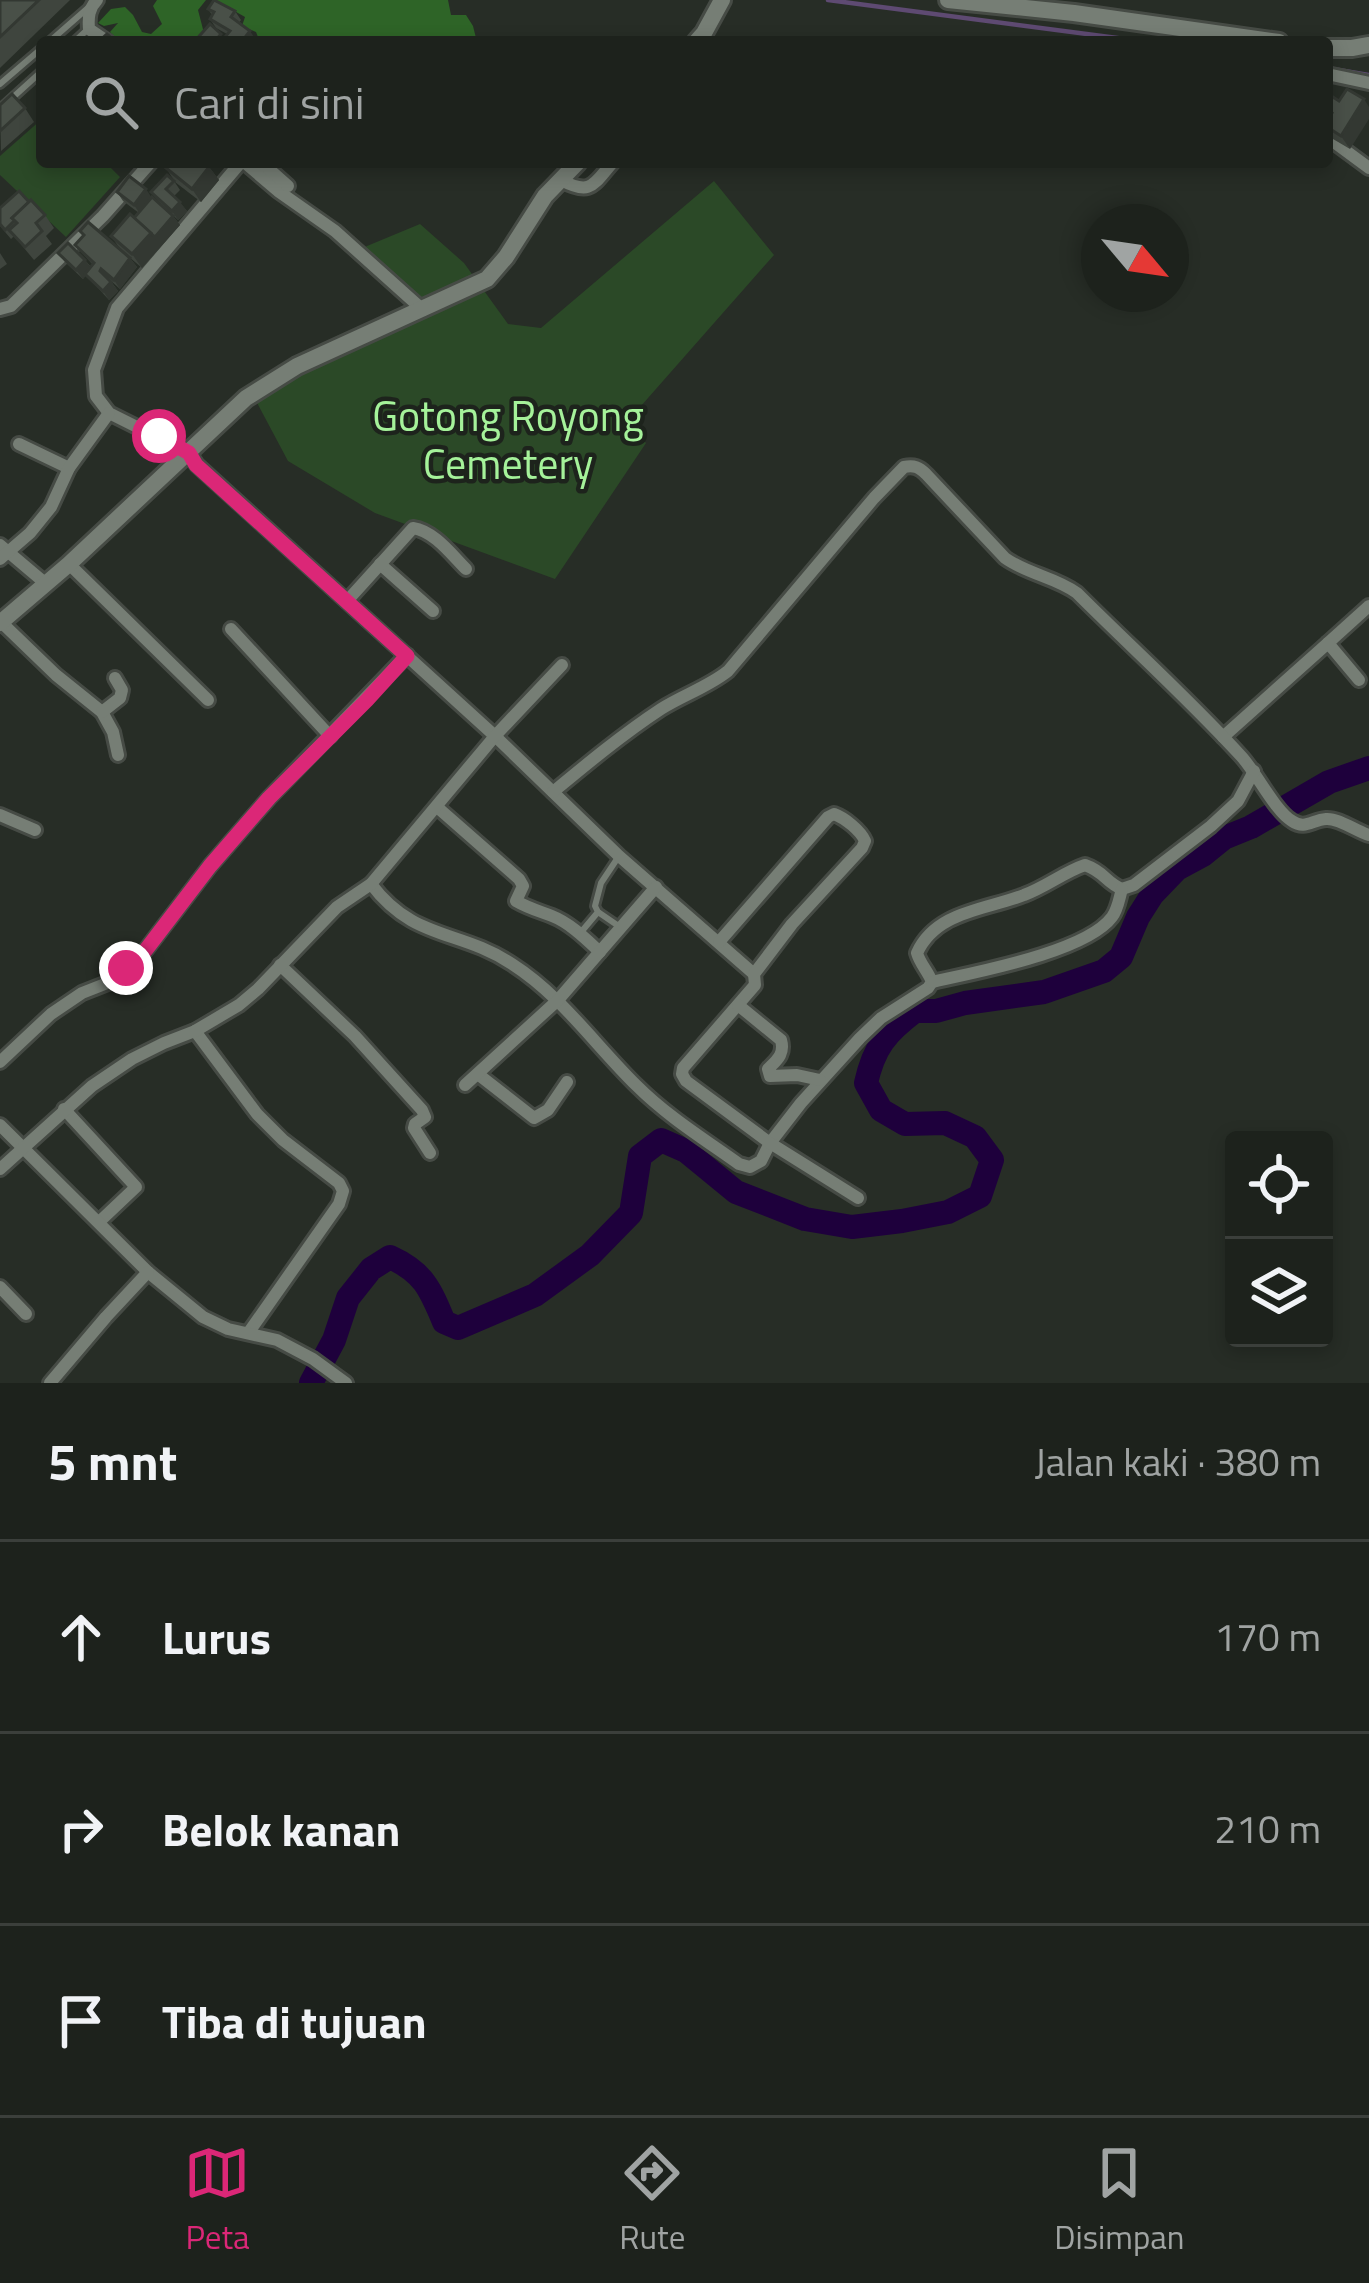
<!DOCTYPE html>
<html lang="id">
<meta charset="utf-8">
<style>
:root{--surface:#1d221c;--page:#2a2f29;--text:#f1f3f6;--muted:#a0a4a3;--line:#3b3f3b;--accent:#db2777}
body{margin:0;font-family:"Titillium Web",sans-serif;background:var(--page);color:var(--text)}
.controls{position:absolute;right:36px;bottom:36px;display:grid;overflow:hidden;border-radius:12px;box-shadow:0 6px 18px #0003}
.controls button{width:108px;height:108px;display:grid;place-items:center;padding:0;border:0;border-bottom:3px solid var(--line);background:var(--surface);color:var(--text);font:60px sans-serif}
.compass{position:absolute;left:1081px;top:204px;width:108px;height:108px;border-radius:50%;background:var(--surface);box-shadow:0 6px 18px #0003;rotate:119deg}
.stop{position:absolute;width:36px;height:36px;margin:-27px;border:9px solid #db2777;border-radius:50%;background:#fff}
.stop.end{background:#db2777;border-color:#fff;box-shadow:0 3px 12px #0008}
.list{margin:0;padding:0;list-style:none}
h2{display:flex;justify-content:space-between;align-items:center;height:156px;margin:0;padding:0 48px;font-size:51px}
h2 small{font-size:39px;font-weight:400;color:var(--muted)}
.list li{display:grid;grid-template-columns:78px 1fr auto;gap:36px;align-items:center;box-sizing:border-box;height:192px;padding:0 48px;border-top:3px solid var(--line)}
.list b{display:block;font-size:45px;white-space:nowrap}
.list em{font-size:39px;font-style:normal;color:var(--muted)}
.icon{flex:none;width:66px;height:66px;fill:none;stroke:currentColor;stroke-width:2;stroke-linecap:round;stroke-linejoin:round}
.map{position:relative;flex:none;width:1369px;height:1383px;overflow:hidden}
.search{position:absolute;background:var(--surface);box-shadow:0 6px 18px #0003;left:36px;right:36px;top:36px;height:132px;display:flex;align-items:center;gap:30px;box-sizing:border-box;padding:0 42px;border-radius:12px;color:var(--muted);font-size:45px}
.sheet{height:732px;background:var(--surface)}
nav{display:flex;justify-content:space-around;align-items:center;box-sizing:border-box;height:168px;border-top:3px solid var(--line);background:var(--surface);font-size:33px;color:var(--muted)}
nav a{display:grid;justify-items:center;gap:6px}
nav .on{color:var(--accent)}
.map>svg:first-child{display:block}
</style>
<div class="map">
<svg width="1369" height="1383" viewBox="0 0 1369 1383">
<rect width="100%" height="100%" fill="#272d26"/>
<g fill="#2b4927">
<polygon points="42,119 42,162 105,162 120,177 66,237 0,175 0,156"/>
<polygon points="714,181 774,255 626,423 646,443 555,579 375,513 288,461 255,399 296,374 420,320 355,251 420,224 464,263 508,324 541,328"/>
</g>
<g fill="#2e6427">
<polygon points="157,0 206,0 198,10 205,37 202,42 119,42 110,32 118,23 104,26 98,23 111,9 125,7 133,15 142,32 151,34 162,24 153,6"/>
<polygon points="215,0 448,0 451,15 466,15 473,26 477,42 260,42 256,32 242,26 245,17"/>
</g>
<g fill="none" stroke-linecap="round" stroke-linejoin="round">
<g stroke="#5e4a72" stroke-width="4.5">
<polyline points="828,0 1148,42"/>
<polyline points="1327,68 1369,75"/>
</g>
<path stroke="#1e003c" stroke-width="24" d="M311,1383L334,1340L348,1298L371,1269L390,1257C423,1272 430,1288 444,1322L458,1328L535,1295L590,1255L631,1213L640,1156L661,1140L686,1151L736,1192L805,1219L852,1227L902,1221L948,1212L980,1196L992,1160L975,1137L945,1123L905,1124L881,1110L866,1083C874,1047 886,1033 915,1011H936L965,1003L1044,992L1104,971L1121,957L1138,917L1152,895L1177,869L1203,855L1224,838L1251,827L1329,782L1369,768"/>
<defs>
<g id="lane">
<polyline points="49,42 89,7"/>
<polyline points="74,42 86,31"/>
<polyline points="0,84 42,48"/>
<polyline points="0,109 42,71"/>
<polyline points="598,912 620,927"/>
<polyline points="582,931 598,912 595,906 601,883 619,856"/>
</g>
<g id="street">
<path d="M97,0C89,8 88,17 89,29L108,42"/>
<polyline points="1327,74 1369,83"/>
<polyline points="1327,137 1369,168"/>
<polyline points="241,162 117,308 94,370 96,396 109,413 189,453 197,465 495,736 619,856 754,974"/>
<polyline points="244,162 278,191 335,231 423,310"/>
<polyline points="261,162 288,186"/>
<path d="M561,180C591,196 593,185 613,162"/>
<polyline points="0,309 11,306 103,216 151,162"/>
<polyline points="19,444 69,468"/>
<polyline points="0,545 45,583"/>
<polyline points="0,559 30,533 51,507 69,468 109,413"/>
<polyline points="69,564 208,700"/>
<polyline points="380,564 433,611"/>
<path d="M347,601L413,528C434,531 451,554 466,569"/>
<polyline points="0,621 56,675 102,712 113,732 118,755"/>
<polyline points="231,629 330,736"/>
<polyline points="1328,643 1369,606"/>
<polyline points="102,712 120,698 122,690 115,678"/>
<polyline points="1223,737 1328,643 1359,680"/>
<path d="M553,792C588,763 623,734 661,709C683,695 708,687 728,671L874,498L904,467C914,465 919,467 926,474L1005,558C1027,574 1055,577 1077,593C1131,647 1189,699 1241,756C1256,772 1275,811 1292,821C1305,830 1312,820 1326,819C1339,818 1356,831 1369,835"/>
<path d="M437,807L519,879L523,886L516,901C528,908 539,911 552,916C570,923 586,939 600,952"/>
<polyline points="0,815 35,830"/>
<path d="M371,884C414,941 459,929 512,964C562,996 595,1045 637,1086C667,1116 704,1139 739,1164L750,1167L761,1161L770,1143L801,1103L860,1038L881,1018L928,988L932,982C928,971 920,964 917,953C936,911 986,910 1024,895C1046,887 1064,872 1085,865C1105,872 1105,882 1122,889L1134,885L1211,826L1238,801L1254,771"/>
<path d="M719,942L828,817L834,814C845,818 861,831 865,841L862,848L792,924L754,974L755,985L683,1068L682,1074L686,1081L770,1143L858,1198"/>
<polyline points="280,965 355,1036 422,1110 425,1117 415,1124 414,1128 430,1153"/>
<path d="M932,982C976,972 1086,952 1112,917C1118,909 1119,899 1122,889"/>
<path d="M738,1005L781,1040C785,1054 777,1060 768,1069L770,1076L797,1075L820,1080"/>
<polyline points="195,1031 257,1114 283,1140 339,1183 343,1191 339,1204 249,1332"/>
<polyline points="0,1062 51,1014 82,993 110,982 145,951 210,866 269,798 407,655"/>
<polyline points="479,1075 534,1118 548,1110 567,1082"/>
<polyline points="465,1085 558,1000 656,887"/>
<polyline points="64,1109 136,1187 99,1222"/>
<polyline points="0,1125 148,1272 203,1317 228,1329 277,1340 313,1359 346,1383"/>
<polyline points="0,1169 92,1086 132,1059 164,1043 195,1031 239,1005 258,989 337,907 371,884 495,736 562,665"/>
<polyline points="0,1287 26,1314"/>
<polyline points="50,1383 106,1317 148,1272"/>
</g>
<g id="secondary">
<polyline points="948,0 1074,13 1279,42"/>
<polyline points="696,42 704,33 722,0"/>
<polyline points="1327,48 1352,48 1369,45"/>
<polyline points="0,623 69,564 246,398 297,366 487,279 506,257 545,196 578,162"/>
</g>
</defs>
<use href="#lane" stroke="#464b45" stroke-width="12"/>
<use href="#street" stroke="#464b45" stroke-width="18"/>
<use href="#secondary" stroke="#464b45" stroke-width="22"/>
<use href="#lane" stroke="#767e75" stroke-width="6"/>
<use href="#street" stroke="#767e75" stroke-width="12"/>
<use href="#secondary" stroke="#767e75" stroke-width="16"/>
</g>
<g fill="#3f453e">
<polygon points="0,0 70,0 0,68"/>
<polygon points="208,9 235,11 241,20 239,23 256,40 255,42 194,42 224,38 227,34 216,28 210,19 212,15"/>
<polygon points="0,105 25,108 34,122 1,151"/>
<polygon points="1327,106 1350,149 1333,139 1327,130 1327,120 1330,116 1327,112"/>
<polygon points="209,167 219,180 201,202 175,182 166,168"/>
<polygon points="174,181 180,190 174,196 187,211 178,220 158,201 151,192"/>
<polygon points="117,192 152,198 173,216 180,225 142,268 121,250 111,236 139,213 123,201"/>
<polygon points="29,202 45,215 54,228 46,236 52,244 34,260 14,236 11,239 0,226 0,208"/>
<polygon points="80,231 130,258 137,267 120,289 110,280 118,291 109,300 86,275 83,279 65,262 58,253 85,260 91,267 93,265 75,245 83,236"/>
<polygon points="0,253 7,264 0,269"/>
</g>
<g fill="#333832">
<polygon points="250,31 256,40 244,42 243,40"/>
<polygon points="1364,99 1369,107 1369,119 1350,149 1341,136"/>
<polygon points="209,167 219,180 201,202 192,189"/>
<polygon points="146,189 152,198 140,214 134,205"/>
<polygon points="180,202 187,211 178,220 172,211"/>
<polygon points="173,216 180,225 142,268 132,254 151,233"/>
<polygon points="130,258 137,267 120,289 114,280"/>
<polygon points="85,260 92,269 83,279 76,270"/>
<polygon points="111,282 118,291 109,300 103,291"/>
</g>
<g fill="#495048" stroke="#333832" stroke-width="3">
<polygon points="0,0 39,0 0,37"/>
<polygon points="214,0 235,11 231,17 250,31 243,40 240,39 238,42 221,42 230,31 210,19 214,12 208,9"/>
<polygon points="210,24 221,34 214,42 194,42"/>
<polygon points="107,34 116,42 98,42"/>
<polygon points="1347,89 1364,99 1341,136 1327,127 1327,120 1332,113 1327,110 1327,106 1333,97 1339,101"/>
<polygon points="12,94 25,108 0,131 0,105"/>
<polygon points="171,162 204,162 209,167 192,189 166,168"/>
<polygon points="167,175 174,181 166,189 180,202 172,211 151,192"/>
<polygon points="129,176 146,189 134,205 117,192"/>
<polygon points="19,191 29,202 12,218 15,220 5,230 0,224 0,208"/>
<polygon points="152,197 173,216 155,237 134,218"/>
<polygon points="31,200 45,215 36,223 42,231 25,247 9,230 17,223 12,218"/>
<polygon points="130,214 151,233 132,254 111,236"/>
<polygon points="88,222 130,258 114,280 101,269 100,271 111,282 103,291 85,274 94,263 75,245 84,235 80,231"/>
<polygon points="68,243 85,260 76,270 58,253"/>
</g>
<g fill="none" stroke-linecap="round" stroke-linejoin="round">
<polyline stroke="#db2777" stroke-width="15" points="126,968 145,951 210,866 269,798 367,700 407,656 196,465 189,453 159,436"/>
</g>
<g text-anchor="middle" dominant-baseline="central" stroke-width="9" stroke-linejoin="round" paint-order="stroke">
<g font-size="42" fill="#a5f29a" stroke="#1d231c">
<text x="508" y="415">Gotong Royong<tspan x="508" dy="48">Cemetery</tspan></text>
</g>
</g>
</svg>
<div class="controls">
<button><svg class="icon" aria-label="locate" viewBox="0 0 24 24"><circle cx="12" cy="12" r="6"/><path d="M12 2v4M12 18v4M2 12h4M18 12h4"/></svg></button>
<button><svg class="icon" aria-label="layers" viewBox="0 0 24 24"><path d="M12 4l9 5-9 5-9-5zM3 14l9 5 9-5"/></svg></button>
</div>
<svg class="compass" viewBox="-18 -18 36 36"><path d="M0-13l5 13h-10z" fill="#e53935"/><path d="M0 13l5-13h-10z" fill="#a0a4a3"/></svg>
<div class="stop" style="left:159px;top:436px"></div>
<div class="stop end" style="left:126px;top:968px"></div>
<div class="search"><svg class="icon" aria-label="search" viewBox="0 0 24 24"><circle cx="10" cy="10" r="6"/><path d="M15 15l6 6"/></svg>Cari di sini</div>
</div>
<section class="sheet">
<h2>5 mnt<small>Jalan kaki · 380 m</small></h2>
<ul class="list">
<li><svg class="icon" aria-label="ahead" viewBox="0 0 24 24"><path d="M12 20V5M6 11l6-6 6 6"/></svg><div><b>Lurus</b></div><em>170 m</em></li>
<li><svg class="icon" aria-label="right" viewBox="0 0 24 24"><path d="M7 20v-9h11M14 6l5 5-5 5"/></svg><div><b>Belok kanan</b></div><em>210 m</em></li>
<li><svg class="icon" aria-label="arrive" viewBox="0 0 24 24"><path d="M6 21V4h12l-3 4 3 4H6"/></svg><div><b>Tiba di tujuan</b></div></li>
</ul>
</section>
<nav>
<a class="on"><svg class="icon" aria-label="map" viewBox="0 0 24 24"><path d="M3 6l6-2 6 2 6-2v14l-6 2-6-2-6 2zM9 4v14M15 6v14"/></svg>Peta</a>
<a><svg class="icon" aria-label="directions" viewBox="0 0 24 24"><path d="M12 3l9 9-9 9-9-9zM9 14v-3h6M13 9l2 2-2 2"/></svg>Rute</a>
<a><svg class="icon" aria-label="saved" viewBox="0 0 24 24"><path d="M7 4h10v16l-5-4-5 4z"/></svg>Disimpan</a>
</nav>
